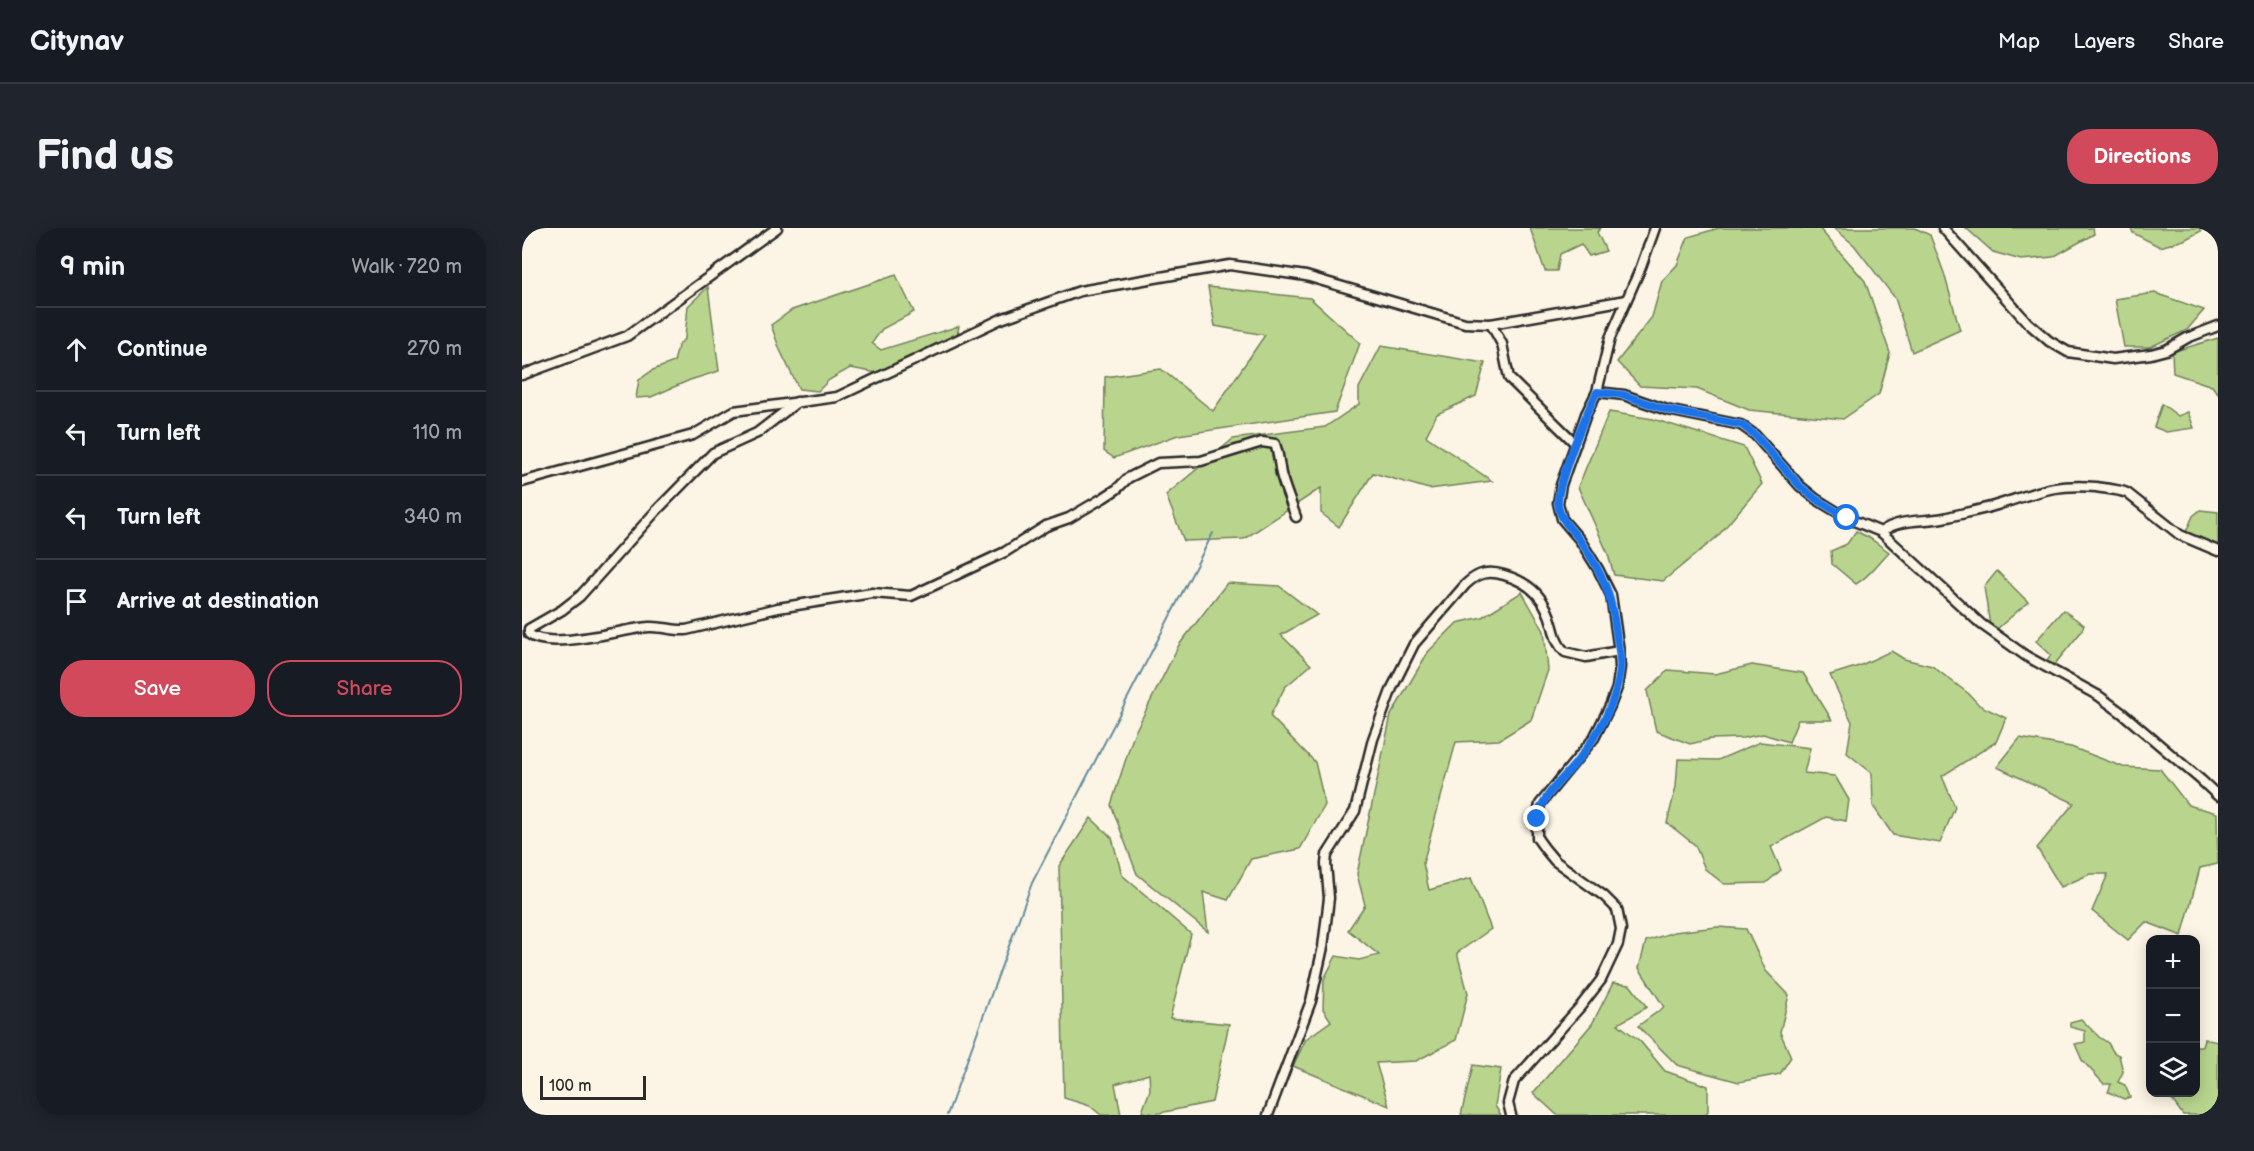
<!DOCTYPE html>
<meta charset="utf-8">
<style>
:root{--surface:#171b24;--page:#20242c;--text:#f1f3f6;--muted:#9ea1a6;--line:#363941;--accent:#d1495b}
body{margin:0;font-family:"Balsamiq Sans",sans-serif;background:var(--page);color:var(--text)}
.controls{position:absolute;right:18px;bottom:18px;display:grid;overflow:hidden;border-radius:12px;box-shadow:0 3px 15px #0003}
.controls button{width:54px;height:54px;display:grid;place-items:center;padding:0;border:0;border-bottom:2px solid var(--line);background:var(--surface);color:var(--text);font:30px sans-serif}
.scale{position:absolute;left:18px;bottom:15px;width:106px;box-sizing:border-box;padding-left:6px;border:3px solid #2b2b2b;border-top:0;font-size:16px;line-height:21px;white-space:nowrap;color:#2b2b2b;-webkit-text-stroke:4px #fcf5e5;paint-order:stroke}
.stop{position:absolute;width:18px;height:18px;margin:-14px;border:4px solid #1a73e8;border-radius:50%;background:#fff}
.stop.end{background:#1a73e8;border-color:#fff;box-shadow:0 2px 6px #0008}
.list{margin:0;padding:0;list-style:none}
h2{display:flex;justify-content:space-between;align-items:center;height:78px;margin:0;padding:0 24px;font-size:26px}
h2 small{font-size:20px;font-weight:400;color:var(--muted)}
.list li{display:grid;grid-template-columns:39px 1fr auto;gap:18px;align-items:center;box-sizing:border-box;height:84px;padding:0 24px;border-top:2px solid var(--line)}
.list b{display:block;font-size:22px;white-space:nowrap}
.list em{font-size:20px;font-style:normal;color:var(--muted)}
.actions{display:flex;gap:12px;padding:18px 24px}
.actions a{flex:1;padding:14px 0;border:2px solid var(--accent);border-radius:24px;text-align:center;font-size:21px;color:var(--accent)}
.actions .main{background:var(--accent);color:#fff}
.icon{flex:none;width:33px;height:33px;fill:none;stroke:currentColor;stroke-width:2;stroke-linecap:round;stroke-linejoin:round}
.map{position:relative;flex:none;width:1696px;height:887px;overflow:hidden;border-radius:24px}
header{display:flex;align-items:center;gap:36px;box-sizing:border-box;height:84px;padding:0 30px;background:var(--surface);border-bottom:2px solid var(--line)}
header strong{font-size:28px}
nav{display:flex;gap:33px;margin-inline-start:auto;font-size:21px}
.intro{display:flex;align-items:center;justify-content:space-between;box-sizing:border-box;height:144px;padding:0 36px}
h1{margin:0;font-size:42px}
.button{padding:15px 27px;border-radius:24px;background:var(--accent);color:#fff;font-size:21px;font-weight:700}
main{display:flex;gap:36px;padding:0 36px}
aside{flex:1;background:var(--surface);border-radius:24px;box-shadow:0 3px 15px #0003}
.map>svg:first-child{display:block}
</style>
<header>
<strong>Citynav</strong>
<nav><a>Map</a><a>Layers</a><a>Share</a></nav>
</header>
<div class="intro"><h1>Find us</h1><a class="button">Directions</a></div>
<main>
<aside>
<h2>9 min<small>Walk · 720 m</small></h2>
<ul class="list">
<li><svg class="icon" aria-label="ahead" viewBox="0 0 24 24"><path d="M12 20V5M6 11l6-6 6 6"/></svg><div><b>Continue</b></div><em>270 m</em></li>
<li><svg class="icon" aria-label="left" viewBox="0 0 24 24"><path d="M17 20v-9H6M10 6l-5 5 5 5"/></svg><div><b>Turn left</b></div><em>110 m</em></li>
<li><svg class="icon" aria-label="left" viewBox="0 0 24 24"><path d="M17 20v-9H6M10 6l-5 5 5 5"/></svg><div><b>Turn left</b></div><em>340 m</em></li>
<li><svg class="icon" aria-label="arrive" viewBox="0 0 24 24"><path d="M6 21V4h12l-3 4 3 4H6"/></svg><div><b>Arrive at destination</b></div></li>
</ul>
<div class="actions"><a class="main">Save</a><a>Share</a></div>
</aside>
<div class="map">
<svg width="1696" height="887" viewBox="0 0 1696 887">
<rect width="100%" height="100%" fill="#fcf5e5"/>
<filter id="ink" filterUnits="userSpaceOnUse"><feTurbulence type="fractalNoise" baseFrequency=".0167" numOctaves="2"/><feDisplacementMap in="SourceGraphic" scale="12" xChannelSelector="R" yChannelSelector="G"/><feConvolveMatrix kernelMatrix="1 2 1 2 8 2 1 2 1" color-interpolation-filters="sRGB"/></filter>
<g filter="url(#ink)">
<g fill="#b9d58d" stroke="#72805c" stroke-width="1.5">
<polygon points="1008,0 1079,0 1075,4 1084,23 1067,28 1059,16 1038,26 1035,43 1023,43"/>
<polygon points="1197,0 1297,0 1343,53 1368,125 1357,166 1321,191 1227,182 1175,161 1118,158 1095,134 1130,89 1140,53 1155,37 1166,9"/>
<polygon points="1312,0 1393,0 1408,7 1422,45 1438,102 1390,124 1373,70 1332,17"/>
<polygon points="1444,0 1571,0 1572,6 1531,29 1499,32 1471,24"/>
<polygon points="1609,0 1677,0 1679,3 1662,12 1638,19 1611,5"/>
<polygon points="374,47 392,84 360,101 350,115 359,122 437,98 435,107 356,145 328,140 307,152 296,163 277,161 258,122 249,97 270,82"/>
<polygon points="186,59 197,143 168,152 129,169 114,170 117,152 131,142 152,134 156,118 163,110 166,78"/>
<polygon points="686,59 788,70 838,115 813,184 656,207 592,230 582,223 583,149 639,141 691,183 743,107 693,98"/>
<polygon points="1633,65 1682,82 1665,102 1628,119 1602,119 1593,71"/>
<polygon points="1696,110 1696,166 1690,158 1651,145 1650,124"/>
<polygon points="859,118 963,135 954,168 915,186 904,208 970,253 907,261 851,245 817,299 799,285 799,260 722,311 662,313 644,267 711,211 803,199 837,176 837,160"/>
<polygon points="1640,176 1656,188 1666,184 1672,200 1644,204 1632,199"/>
<polygon points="1087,184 1131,191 1222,219 1240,256 1195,309 1141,353 1092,347 1086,326 1056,259"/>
<polygon points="1678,282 1696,284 1696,319 1664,304 1671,288"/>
<path d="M1334,303L1349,311L1367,324C1356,335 1348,348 1334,356L1310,336L1309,323L1325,316Z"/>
<polygon points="1475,343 1506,374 1475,401 1468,397 1462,359"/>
<polygon points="705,355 757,358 795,387 759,407 789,437 763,459 748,488 793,534 803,577 778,621 729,631 706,672 681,664 686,704 615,646 589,577 612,506 657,417"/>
<polygon points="1000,364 1022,403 1026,442 1009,492 977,512 934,514 901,635 907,662 949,650 969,701 935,725 946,765 934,812 894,833 854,835 867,878 771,838 784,811 809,793 801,781 802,751 814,728 837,732 857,727 826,702 843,677 835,646 869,487 906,424 935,395 960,389"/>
<polygon points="1541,382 1562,397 1559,404 1532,437 1524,433 1529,427 1514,413"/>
<polygon points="1369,423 1382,431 1410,438 1447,466 1457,477 1484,490 1474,514 1420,548 1433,579 1418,615 1371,607 1351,578 1350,545 1325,525 1330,494 1308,447 1337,438"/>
<polygon points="1230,437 1281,445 1310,492 1276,492 1267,514 1241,506 1221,510 1189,511 1168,516 1134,503 1125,463 1146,442 1193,446"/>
<polygon points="1498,510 1549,519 1601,539 1638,541 1666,577 1695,585 1696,636 1678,640 1660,708 1624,694 1606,712 1570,683 1586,646 1568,646 1539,659 1515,620 1552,575 1475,539"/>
<polygon points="1238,514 1288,520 1282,545 1313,548 1327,572 1324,593 1304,589 1249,619 1259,642 1244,655 1202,656 1183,641 1173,617 1145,595 1154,559 1156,531 1196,532"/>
<polygon points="569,590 590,610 600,647 669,706 648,790 707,796 690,874 633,886 620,884 628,862 627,846 593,856 599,887 579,887 568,878 542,870 537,638"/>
<polygon points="1195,699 1224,701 1244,743 1267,767 1258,804 1269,829 1258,846 1217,854 1155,837 1116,798 1142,779 1117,740 1124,713 1152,704"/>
<polygon points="1091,755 1108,757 1125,779 1096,796 1118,813 1143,843 1186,858 1186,883 1183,887 1035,887 1011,865 1070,796"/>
<polygon points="1559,791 1577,809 1586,815 1592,825 1597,827 1601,844 1596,854 1603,857 1608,869 1602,871 1586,864 1589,856 1582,856 1560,832 1553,816 1563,814 1563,803 1548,799 1548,794"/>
<polygon points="1682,811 1696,814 1696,887 1661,887 1648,869 1636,866 1638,864 1674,864 1674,818 1680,818"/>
<polygon points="951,837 979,841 973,878 979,887 939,887"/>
</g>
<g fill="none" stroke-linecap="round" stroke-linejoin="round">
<polyline stroke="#638c9d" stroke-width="2" points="425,887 510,655 691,305"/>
<defs>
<g id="minor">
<polyline points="1421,0 1505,94 1527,113 1546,124 1591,131 1629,126 1644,122 1665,110 1696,98"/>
<polyline points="969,96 980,116 987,150 1054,216"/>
<polyline points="0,147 105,108 255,0"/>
<polyline points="1075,164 1102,167 1145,182 1219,197 1233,207 1278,258 1294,271 1325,290 1359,304 1459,396 1504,428 1577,468 1600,485 1679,552 1696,568"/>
<path d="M275,174L235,205L191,225L135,282L58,368L40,382L7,401V406C27,423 100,401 127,399C140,398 151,403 164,402L256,380L350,365L389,368L483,324L524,298L547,290L581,270L595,261L606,250L636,235L679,233L740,214L753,216C757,227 757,236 759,246C763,261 769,275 774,289"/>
<polyline points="0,254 171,207 212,183 315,169 479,91 558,63 708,37 784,48 943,95 969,96 1104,72"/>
<path d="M1359,304C1379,289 1403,295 1426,289C1442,285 1459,282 1475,277C1514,265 1531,255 1574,259C1585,261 1595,261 1605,265L1658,307L1696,323"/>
<path d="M746,887L789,773L801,719L807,670L804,636L805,627L833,583L851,511L870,460L892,416L944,356C956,345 966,342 982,347C1010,355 1024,371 1031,399C1034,410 1035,416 1043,424L1064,429L1097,423"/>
<polyline points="989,887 986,875 992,853 1058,779 1079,752 1096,716 1099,701 1095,681 1082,668 1033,633 1023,621 1015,610 1015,591 1018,576 1072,510 1088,478 1095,460 1098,439 1097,423 1089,367 1076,341 1058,312 1040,291 1036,275 1039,257 1064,186 1075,164 1088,110 1119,39 1133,0"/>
</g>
</defs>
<use href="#minor" stroke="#2b2b2b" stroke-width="13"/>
<use href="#minor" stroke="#fcf5e5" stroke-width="8"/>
</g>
</g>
<g fill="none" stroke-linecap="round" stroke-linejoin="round" filter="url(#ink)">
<path stroke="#1a73e8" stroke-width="8" d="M1015,591C1020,568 1038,554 1053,536C1074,510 1094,477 1098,442C1099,432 1097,421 1095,411C1090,368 1083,349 1059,314C1050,301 1037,292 1036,275C1035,256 1065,183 1075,164L1102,167L1145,182L1220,197L1233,207L1278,258L1294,271L1325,290"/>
</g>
</svg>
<div class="controls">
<button>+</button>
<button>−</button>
<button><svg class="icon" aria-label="layers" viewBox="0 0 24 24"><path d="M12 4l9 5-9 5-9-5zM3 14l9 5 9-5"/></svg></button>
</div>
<div class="scale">100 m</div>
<div class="stop" style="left:1325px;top:290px"></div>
<div class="stop end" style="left:1015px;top:591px"></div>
</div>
</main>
